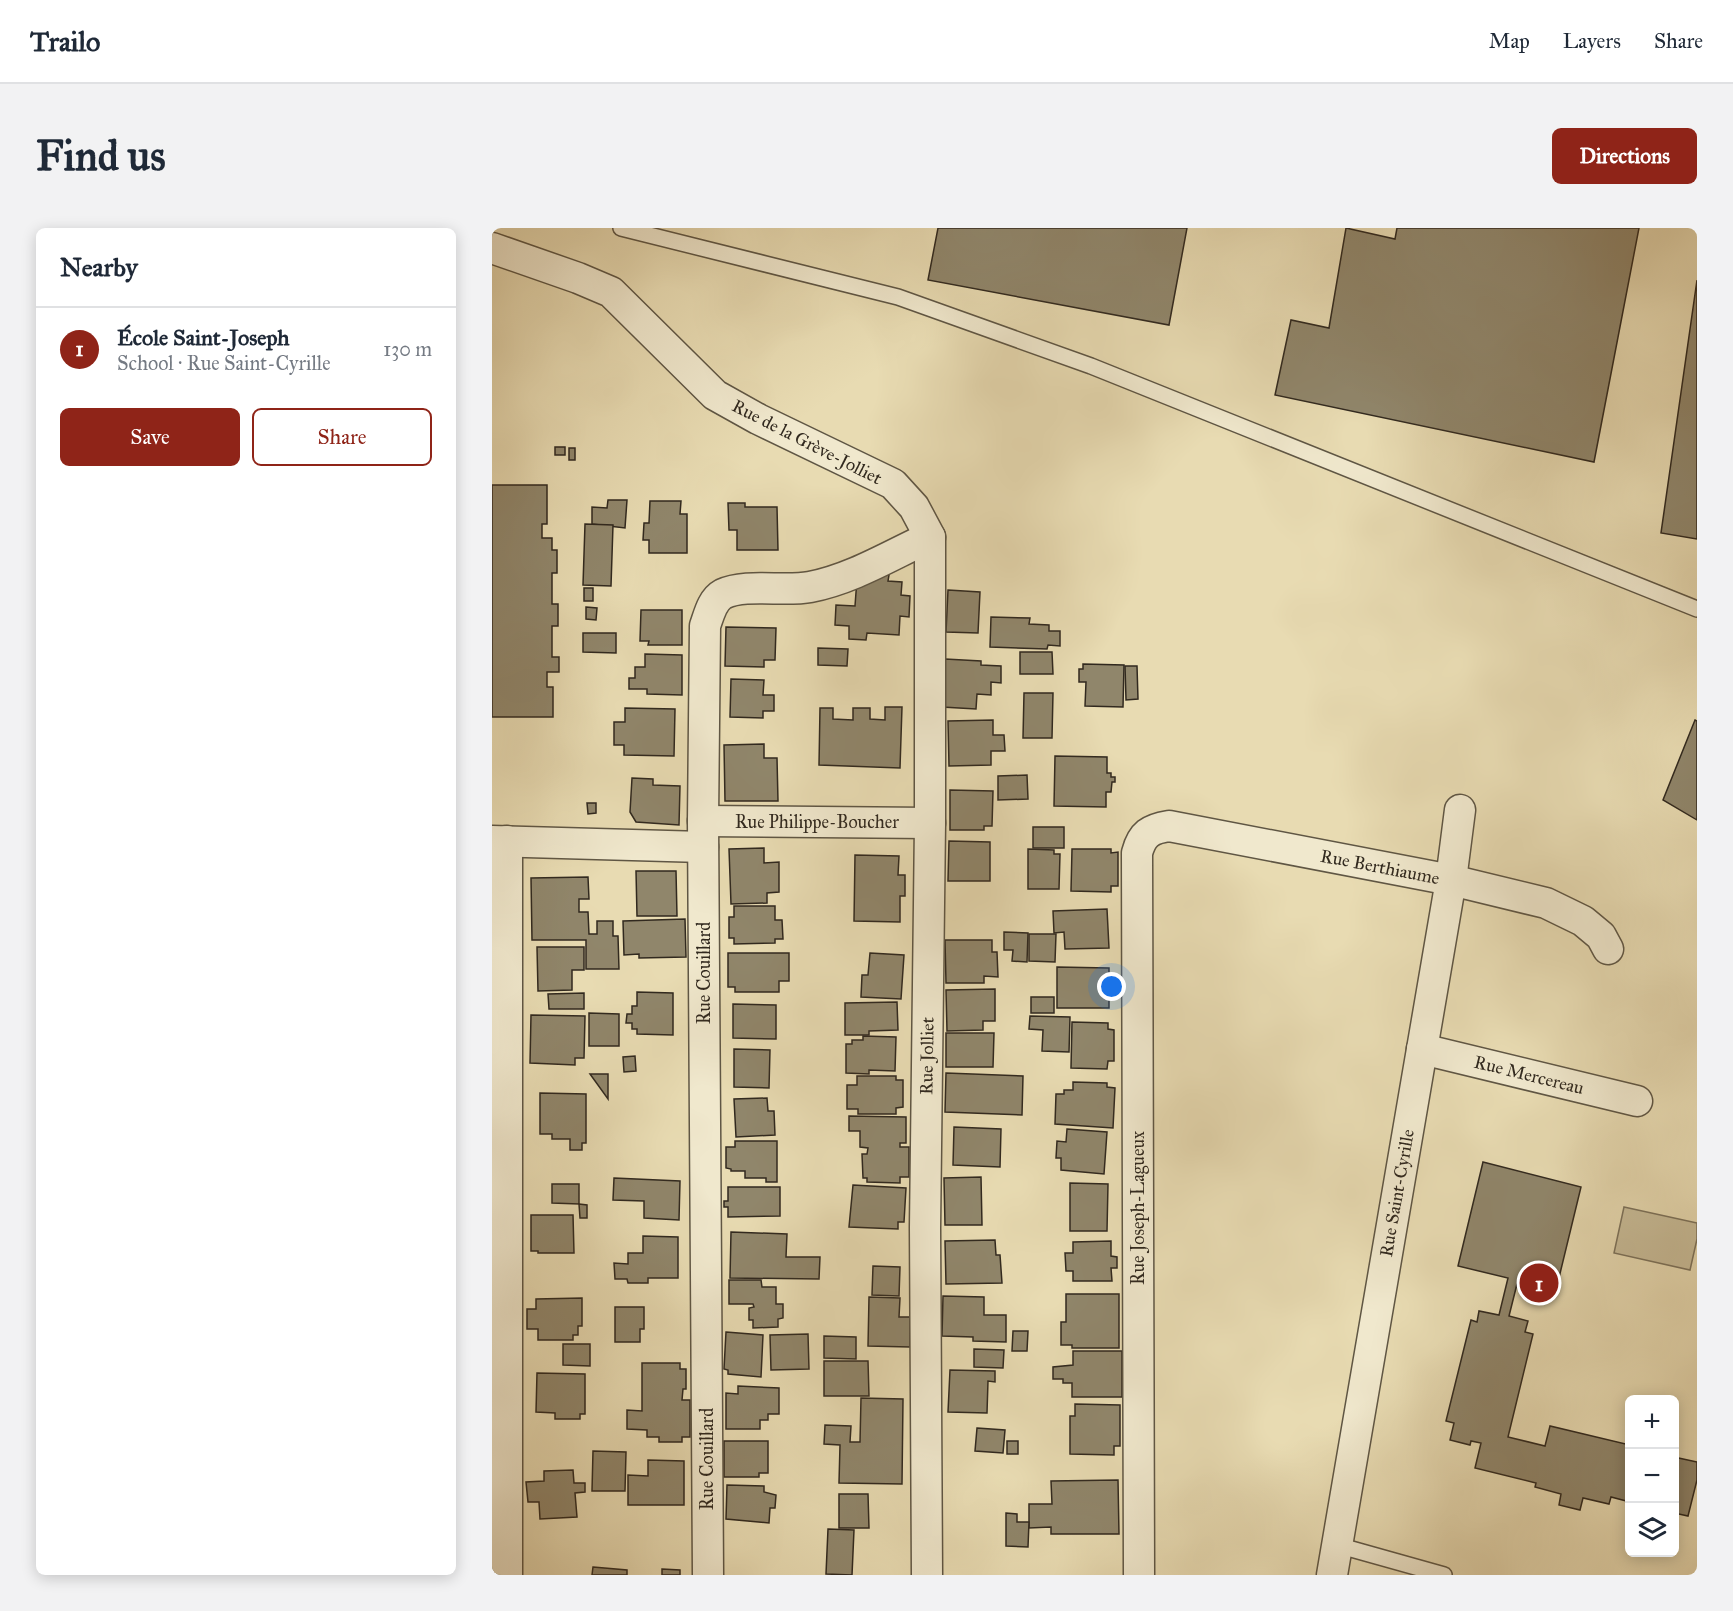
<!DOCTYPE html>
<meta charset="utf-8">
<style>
:root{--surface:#fff;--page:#f2f2f3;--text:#1f2937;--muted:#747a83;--line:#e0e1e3;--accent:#8f2418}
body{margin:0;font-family:"IM FELL Great Primer",serif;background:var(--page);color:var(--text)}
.controls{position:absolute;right:18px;bottom:18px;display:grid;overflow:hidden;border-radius:9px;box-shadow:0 3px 15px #0003}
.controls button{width:54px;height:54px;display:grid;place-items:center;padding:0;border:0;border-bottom:2px solid var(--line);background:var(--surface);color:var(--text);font:30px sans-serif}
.you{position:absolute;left:620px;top:759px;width:21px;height:21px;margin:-15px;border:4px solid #fff;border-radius:50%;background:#1a73e8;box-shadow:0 0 0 9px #1a73e833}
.badge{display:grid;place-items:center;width:39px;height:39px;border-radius:50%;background:var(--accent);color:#fff;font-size:20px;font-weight:700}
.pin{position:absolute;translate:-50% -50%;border:3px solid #fff;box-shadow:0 2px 6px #0006}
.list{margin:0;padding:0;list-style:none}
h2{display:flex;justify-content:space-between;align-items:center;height:78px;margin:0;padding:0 24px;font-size:26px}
h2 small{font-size:20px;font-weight:400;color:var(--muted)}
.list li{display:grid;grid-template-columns:39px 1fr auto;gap:18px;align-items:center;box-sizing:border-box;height:84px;padding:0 24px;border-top:2px solid var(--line)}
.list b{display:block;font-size:22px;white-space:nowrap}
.list p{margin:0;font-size:20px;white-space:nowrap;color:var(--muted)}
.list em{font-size:20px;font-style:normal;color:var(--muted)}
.actions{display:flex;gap:12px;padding:18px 24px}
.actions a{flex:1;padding:14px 0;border:2px solid var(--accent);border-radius:9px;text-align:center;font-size:21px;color:var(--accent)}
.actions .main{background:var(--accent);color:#fff}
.icon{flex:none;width:33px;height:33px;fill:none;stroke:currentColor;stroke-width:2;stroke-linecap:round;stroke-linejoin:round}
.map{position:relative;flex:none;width:1205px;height:1347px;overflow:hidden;border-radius:9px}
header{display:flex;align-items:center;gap:36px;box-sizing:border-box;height:84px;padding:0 30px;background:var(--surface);border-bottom:2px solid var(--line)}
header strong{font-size:28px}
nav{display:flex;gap:33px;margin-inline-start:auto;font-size:21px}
.intro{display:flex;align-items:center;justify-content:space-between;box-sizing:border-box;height:144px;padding:0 36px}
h1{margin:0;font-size:42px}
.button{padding:15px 27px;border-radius:9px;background:var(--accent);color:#fff;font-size:21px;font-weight:700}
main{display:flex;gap:36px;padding:0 36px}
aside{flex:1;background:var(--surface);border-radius:9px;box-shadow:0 3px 15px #0003}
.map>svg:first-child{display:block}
</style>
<header>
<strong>Trailo</strong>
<nav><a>Map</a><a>Layers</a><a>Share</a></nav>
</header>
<div class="intro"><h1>Find us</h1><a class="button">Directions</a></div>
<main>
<aside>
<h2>Nearby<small></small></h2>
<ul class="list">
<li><span class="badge">1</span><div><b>École Saint-Joseph</b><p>School · Rue Saint-Cyrille</p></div><em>130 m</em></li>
</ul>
<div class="actions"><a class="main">Save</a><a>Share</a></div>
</aside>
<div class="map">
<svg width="1205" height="1347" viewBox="0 0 1205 1347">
<rect width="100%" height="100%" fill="#e8dbb2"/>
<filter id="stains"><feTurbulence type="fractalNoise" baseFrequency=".00333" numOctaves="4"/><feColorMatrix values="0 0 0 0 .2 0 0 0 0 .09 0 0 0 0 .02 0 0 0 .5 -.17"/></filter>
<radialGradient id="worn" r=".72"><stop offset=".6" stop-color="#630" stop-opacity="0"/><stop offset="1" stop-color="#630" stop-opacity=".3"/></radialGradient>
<polygon fill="#c9bd99" stroke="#7d735c" stroke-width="1.5" points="1132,979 1205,995 1205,1011 1198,1042 1122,1025"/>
<g fill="#90866b" stroke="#31291f" stroke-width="1.5">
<polygon points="446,0 695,0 677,97 436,52"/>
<polygon points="854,0 903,11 905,0 1147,0 1102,234 783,167 799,92 837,100"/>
<polygon points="1205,52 1205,311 1169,305"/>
<rect x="63" y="219" width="10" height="8"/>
<rect x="77" y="220" width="6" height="12"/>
<polygon points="0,257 55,257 55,296 50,296 50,310 60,310 60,322 65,322 65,345 60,345 60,376 66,376 66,398 60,398 60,429 67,429 67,444 55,444 55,459 61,459 61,489 0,489"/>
<polygon points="116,272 135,272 133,300 100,296 100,279 115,280"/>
<polygon points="158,273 189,273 188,286 195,286 195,325 157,325 157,312 151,312 152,295 157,295"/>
<polygon points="236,275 253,275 253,279 285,279 286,322 245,322 245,302 237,302"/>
<polygon points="93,296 121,297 119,358 91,357"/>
<polygon points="377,346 397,347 396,353 410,354 409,367 418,368 417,389 408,388 407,407 375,405 374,412 357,411 357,398 343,397 344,377 363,378 365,351"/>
<rect x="92" y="360" width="9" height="13"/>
<polygon points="456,362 488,364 486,405 454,404"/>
<polygon points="94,379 105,380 104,392 94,391"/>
<polygon points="149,382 190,382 190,417 156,417 157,413 148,413"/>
<polygon points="499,389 538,390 537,396 557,397 557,403 568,403 568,418 556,417 555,421 498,419"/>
<polygon points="234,399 284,400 283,432 272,432 272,439 233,438"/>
<polygon points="91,405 124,405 124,425 91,424"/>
<polygon points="326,420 356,421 355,438 326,437"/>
<polygon points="528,424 560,424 561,446 528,446"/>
<polygon points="153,426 190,427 190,467 155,466 155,461 137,461 137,450 143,450 143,439 153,439"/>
<polygon points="453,431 489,433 489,437 509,438 509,455 499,454 499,467 485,466 484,481 450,479"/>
<polygon points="591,436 632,437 631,479 593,478 594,454 587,454 587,441 591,441"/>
<polygon points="633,438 645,438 646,471 634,472"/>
<polygon points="239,451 272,452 271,467 282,467 282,483 271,483 271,490 238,489"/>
<polygon points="532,465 561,465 560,510 531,510"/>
<polygon points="393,479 410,479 408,540 327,537 328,480 341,480 341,491 361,492 361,480 378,480 378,491 393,492"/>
<polygon points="133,480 183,481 182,528 132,527 132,517 122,517 122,494 133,494"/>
<polygon points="501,492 501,507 512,507 513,523 499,523 499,537 457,538 456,493"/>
<polygon points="1203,492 1205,493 1205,592 1171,572"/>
<polygon points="272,516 272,530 285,530 286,573 233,573 232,517"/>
<polygon points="563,528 615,529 615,545 619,545 619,549 623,549 623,554 620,554 619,564 614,564 614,579 562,578"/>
<polygon points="535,547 536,571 506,572 506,548"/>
<polygon points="140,550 161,551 161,557 188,558 187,597 144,594 138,584"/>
<polygon points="458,562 501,563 500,598 492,598 492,602 458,602"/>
<polygon points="95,575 104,575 104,585 96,586"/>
<rect x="541" y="599" width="31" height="21"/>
<polygon points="457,613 498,614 498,653 456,653"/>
<polygon points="272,620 272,635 287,634 287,664 275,665 275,675 239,676 237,621"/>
<polygon points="536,621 562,622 562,626 568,626 567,661 536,661"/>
<polygon points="580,621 619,621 619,625 626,624 626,658 619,658 619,664 579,663"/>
<polygon points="363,627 407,628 406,647 413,647 413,668 408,668 408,694 362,693"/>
<polygon points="144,643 184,643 185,688 145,688"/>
<polygon points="96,649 97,671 87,671 87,684 96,684 97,706 105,706 105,693 121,693 121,708 126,708 127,741 94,741 94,712 40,712 39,650"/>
<polygon points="242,678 283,678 283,692 290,692 291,711 283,711 283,715 242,716 242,710 237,710 237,689 242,689"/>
<polygon points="615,681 617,720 573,721 572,704 562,705 561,683"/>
<polygon points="193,691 194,729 147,730 147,726 132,727 131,693"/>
<polygon points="512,704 536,705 535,734 520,733 521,722 512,722"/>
<polygon points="537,706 564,706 563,734 537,733"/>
<polygon points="453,712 500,712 500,724 505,724 506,749 492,748 492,755 454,755"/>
<polygon points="45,719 92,719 92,742 80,742 80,762 46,763"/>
<polygon points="236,725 297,725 297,753 287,753 287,764 243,764 243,759 236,759"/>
<polygon points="378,725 412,727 409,771 369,769 370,747 376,747"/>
<polygon points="565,739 617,740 617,780 565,780"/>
<polygon points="503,761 503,793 491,793 491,802 455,803 454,762"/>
<polygon points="145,764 181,765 181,807 145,806 145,801 140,801 140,795 134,795 135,786 140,786 140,778 145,778"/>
<polygon points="92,765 92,781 57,781 56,766"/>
<rect x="539" y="769" width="23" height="16"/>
<polygon points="405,774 406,802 377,803 377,807 353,807 353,775"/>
<polygon points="241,776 284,777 284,811 241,810"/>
<polygon points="97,785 127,786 127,818 97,818"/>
<polygon points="39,787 93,788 92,830 83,830 83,837 38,835"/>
<polygon points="538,788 578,789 577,824 550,823 551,802 537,801"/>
<polygon points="580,794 616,795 616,801 622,802 622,833 616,833 615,841 579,840"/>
<polygon points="454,805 502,805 501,839 454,839"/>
<polygon points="371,808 404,809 403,843 377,842 377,846 354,845 354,816 360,816 360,812 371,812"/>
<polygon points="242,821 278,822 277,860 242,859"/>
<polygon points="143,828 144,843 132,844 131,829"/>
<polygon points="454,845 531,848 530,887 453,884"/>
<polygon points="98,846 116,846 116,871"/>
<polygon points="365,848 404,848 404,852 411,852 411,879 404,880 404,886 366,886 366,881 355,881 355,857 365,857"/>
<polygon points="581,854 615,855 615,859 623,860 621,900 563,896 564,866 572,866 572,862 581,862"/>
<polygon points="48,865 94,866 94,915 90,915 90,922 78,922 78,911 60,911 60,906 48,906"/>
<polygon points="275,870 276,883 282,883 283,907 244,909 242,871"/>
<polygon points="357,888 414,889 414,915 408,915 408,919 417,919 417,949 408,949 408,955 375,954 375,950 371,950 370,926 375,926 376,920 368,919 368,903 357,903"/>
<polygon points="462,899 509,901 508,939 461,937"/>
<polygon points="575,901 615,904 612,946 569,942 569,930 564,930 565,913 574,914"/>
<polygon points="243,913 285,913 285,954 274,954 274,950 253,950 253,943 239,943 239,941 234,940 234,919 243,919"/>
<polygon points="991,934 1089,959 1064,1062 1026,1052 1017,1088 1036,1093 1033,1104 1041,1106 1016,1209 1053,1218 1058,1198 1138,1217 1138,1274 1119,1269 1117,1276 1091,1270 1088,1282 1067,1277 1069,1266 1043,1259 1044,1255 983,1240 989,1215 979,1213 978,1217 958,1212 962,1195 954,1193 979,1092 985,1094 987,1083 1007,1087 1016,1050 966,1038"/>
<polygon points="489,949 490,997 453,997 452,950"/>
<polygon points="122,950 188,953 187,992 152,990 152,973 121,972"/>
<polygon points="578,955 616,956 615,1003 578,1003"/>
<polygon points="60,956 87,956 87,976 60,975"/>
<polygon points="361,957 414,960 412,994 406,994 406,1001 357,999"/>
<polygon points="236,959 288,959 288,988 236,989 236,979 232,979 232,973 236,973"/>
<polygon points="87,976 95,977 95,990 88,990"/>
<polygon points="39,987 81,987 82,1025 46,1025 46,1023 39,1023"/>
<polygon points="239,1004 295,1006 294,1029 328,1029 327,1051 238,1050"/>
<polygon points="151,1008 186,1009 186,1050 156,1050 156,1055 136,1055 135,1051 123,1051 122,1035 136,1036 136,1025 151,1025"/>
<polygon points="503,1012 504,1027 508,1027 510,1055 454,1056 453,1013"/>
<polygon points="619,1013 619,1028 625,1029 625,1040 619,1040 620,1053 581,1053 581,1043 574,1043 573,1025 581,1025 581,1014"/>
<polygon points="381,1038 408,1039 407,1068 380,1067"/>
<polygon points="237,1052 269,1052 270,1059 284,1059 284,1076 291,1076 291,1090 286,1091 286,1099 261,1100 261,1092 257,1092 257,1080 262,1079 261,1076 237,1076"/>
<polygon points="574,1066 627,1066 627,1120 580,1120 580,1117 569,1117 569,1094 574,1094"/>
<polygon points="451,1068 492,1069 492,1087 514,1087 514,1114 481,1113 481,1109 450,1108"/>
<polygon points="377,1069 408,1070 407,1089 418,1089 418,1119 376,1118"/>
<polygon points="90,1070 90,1098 86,1098 86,1107 81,1107 81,1112 46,1112 46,1101 35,1101 35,1081 44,1081 44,1071"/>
<polygon points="123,1079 152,1079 152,1101 148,1101 148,1114 123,1114"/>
<polygon points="521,1103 536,1103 535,1123 520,1123"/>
<polygon points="234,1104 271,1107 269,1149 236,1146 236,1142 232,1141"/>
<polygon points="316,1106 317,1141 279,1142 278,1107"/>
<polygon points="332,1108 364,1109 364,1131 332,1130"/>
<polygon points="71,1116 98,1116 98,1138 71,1137"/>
<polygon points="482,1121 512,1122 511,1140 482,1139"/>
<polygon points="581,1123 630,1123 630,1169 580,1169 580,1155 571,1155 571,1151 561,1151 561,1139 581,1137"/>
<polygon points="332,1133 376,1133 377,1168 332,1168"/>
<polygon points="150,1135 188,1135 188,1141 194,1141 194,1161 191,1161 190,1172 198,1172 198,1209 190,1209 190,1214 167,1214 167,1209 155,1209 155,1202 135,1201 135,1182 150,1183"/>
<polygon points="458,1142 503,1143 503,1154 496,1153 495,1185 456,1184"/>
<polygon points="45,1145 93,1146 93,1186 88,1186 88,1191 63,1191 63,1185 44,1184"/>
<polygon points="246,1158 287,1160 287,1186 276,1186 276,1192 268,1192 268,1201 234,1201 234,1165 246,1166"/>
<polygon points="369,1170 411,1171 410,1256 347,1255 348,1217 332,1216 333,1197 359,1198 358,1214 368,1214"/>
<polygon points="583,1176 628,1177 628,1218 622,1218 622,1227 578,1226 578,1188 583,1188"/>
<polygon points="485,1200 513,1202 511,1225 483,1223"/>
<polygon points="232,1213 276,1213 276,1245 267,1245 267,1249 232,1249"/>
<rect x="515" y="1213" width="11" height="13"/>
<polygon points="101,1223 134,1224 133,1263 100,1263"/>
<polygon points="1182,1229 1205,1234 1205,1252 1196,1288 1182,1285"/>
<polygon points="156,1232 192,1233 192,1277 136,1277 136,1247 156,1248"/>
<polygon points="81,1242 82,1255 93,1255 93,1264 83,1265 85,1289 48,1291 47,1274 36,1274 34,1254 52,1253 52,1243"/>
<polygon points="626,1252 627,1306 559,1306 559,1299 537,1300 537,1276 560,1276 559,1253"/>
<polygon points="235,1257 272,1258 272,1264 284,1267 283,1280 278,1280 277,1295 234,1291"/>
<polygon points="347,1266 376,1266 377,1300 347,1300"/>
<polygon points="514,1285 525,1286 525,1294 537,1294 536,1319 514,1318"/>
<polygon points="336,1301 362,1302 360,1347 334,1346"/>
<polygon points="101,1339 135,1342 135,1347 100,1347"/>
<polygon points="170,1341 188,1342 188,1347 170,1347"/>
</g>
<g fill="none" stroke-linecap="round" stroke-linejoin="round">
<defs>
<g id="lane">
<polyline points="129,0 406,69 599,138 1205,381"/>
<polyline points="845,1317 952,1347"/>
</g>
<g id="street">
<polyline points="0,20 86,50 119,64 223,167 266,191 401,256 422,279 438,309 438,595 433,1000 435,1347"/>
<polyline points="211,593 438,595"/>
<polyline points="0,613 211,619"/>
<polyline points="930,821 1145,873"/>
<polyline points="15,1347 15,613"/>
<path d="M216,1347L211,593L213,398C217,387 220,372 231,366C254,355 292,364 318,359C360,351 399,327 438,309"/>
<path d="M647,1347L645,625C650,606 658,601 677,598L959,652L1054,675L1091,693L1109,708L1116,721"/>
<polyline points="840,1347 959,652 968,582"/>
</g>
</defs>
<use href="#lane" stroke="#5f5644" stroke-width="18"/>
<use href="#street" stroke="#5f5644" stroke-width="33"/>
<use href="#lane" stroke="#f0e8cd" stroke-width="15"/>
<use href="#street" stroke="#f0e8cd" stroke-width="30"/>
</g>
<g text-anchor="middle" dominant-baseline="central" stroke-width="6" stroke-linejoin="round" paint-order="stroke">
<g font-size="18" fill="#31291f" stroke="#f0e8cd">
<text transform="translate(315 214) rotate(27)">Rue de la Grève-Jolliet</text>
<text x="325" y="594">Rue Philippe-Boucher</text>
<text transform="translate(888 639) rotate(11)">Rue Berthiaume</text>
<text transform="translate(212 745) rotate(-90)">Rue Couillard</text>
<text transform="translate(435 828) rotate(-89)">Rue Jolliet</text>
<text transform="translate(1037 847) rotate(14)">Rue Mercereau</text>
<text transform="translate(905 965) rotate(-80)">Rue Saint-Cyrille</text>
<text transform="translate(646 980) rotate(-90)">Rue Joseph-Lagueux</text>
<text transform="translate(215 1231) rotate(-90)">Rue Couillard</text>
</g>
</g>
<rect width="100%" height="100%" filter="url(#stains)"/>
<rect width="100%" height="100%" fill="url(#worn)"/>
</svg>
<div class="controls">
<button>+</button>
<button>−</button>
<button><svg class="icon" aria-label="layers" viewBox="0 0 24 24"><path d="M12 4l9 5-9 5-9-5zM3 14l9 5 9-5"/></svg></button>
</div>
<div class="you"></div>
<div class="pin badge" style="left:1047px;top:1055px">1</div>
</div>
</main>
